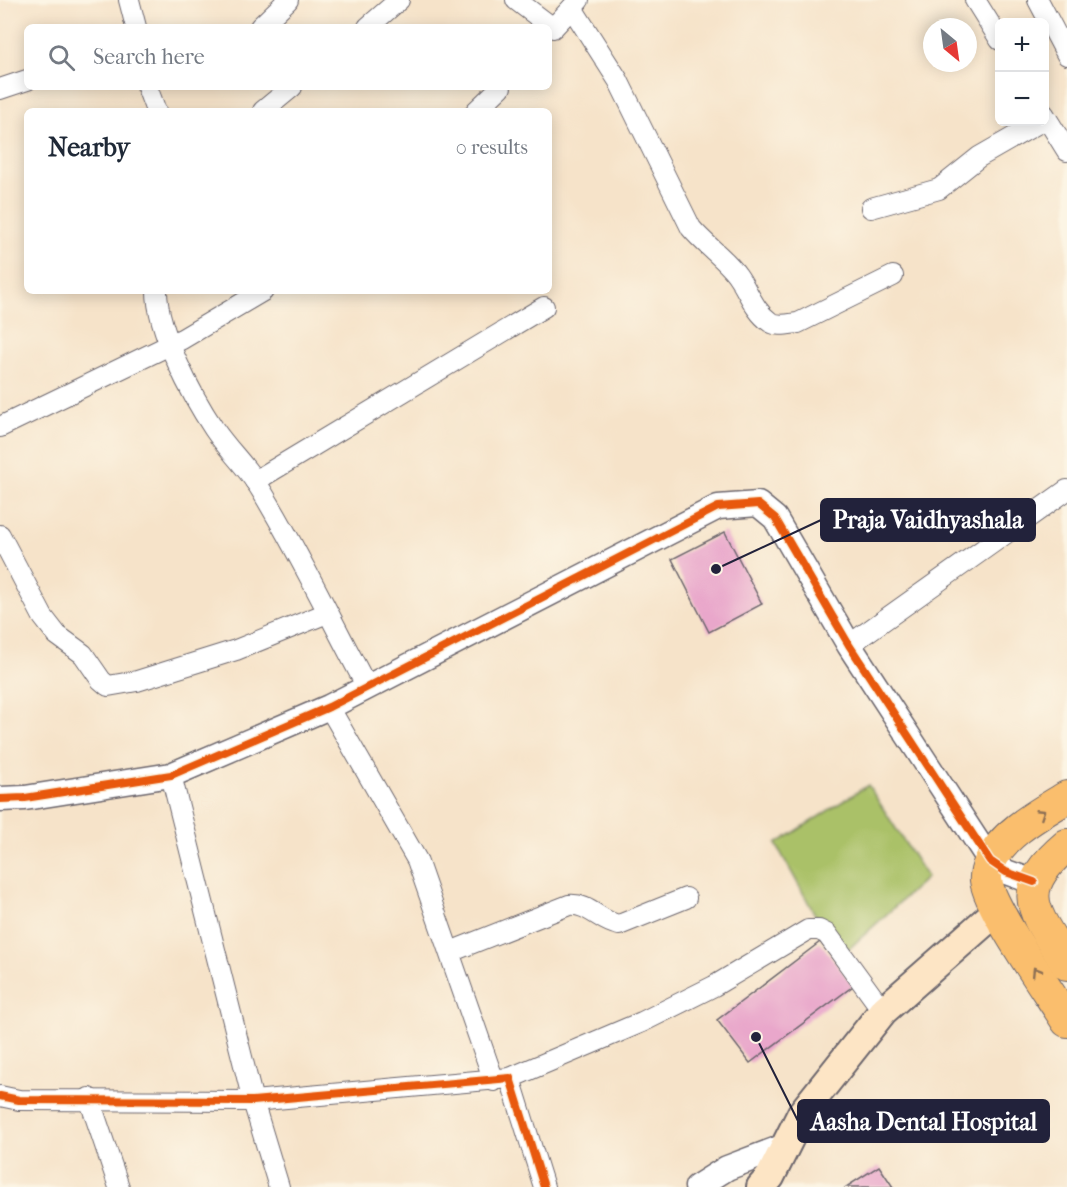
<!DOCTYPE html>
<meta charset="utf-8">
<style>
:root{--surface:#fff;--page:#f6f6f7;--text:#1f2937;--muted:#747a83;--line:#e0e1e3}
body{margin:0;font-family:"IM FELL French Canon",serif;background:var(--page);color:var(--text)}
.controls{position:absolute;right:18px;top:18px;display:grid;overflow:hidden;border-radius:9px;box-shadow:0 3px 15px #0003}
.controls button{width:54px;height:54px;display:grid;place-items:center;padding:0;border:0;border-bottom:2px solid var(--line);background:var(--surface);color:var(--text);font:30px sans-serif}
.compass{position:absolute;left:923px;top:18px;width:54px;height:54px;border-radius:50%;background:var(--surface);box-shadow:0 3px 15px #0003;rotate:151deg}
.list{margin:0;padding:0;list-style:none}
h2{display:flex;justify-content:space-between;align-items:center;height:78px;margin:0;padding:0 24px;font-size:26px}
h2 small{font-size:20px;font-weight:400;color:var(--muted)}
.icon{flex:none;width:33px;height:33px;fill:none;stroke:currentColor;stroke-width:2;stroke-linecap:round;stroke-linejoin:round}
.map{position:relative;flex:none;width:1067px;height:1187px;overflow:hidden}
.search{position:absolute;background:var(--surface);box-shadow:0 3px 15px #0003;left:24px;top:24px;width:528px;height:66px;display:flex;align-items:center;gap:15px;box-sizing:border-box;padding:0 21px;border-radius:9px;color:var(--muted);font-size:22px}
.panel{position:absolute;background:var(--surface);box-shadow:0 3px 15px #0003;left:24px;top:108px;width:528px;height:186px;border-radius:9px}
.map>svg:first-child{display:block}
</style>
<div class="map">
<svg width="1067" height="1187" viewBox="0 0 1067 1187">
<rect width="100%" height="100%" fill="#fcf5e5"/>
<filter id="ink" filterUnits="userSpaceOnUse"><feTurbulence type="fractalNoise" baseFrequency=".0167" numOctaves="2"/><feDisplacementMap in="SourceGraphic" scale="12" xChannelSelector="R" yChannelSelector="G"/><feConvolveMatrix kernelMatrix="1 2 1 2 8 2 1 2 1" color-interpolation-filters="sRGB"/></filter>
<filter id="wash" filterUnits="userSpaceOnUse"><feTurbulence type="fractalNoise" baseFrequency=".008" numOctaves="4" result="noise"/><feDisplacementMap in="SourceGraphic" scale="24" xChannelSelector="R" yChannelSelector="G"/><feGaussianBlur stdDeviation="1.35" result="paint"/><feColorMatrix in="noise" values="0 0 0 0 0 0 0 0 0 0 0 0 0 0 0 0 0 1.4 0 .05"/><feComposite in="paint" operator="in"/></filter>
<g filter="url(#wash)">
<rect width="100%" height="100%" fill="#f6e3c9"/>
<polygon fill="#aac167" stroke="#667251" stroke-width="1.5" points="868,785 927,877 839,958 776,844"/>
<g id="blocks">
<g fill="#e9a7cb">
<polygon points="725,532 762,604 709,632 672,559"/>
<polygon points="820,942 853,986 750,1063 717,1020"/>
<polygon points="879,1166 893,1187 846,1187"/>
</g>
</g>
</g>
<g filter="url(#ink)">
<use href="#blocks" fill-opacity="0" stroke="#6c666d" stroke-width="1.5"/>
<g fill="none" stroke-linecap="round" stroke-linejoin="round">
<defs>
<g id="minor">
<polyline points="129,0 136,27"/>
<polyline points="516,0 553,28 579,0"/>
<polyline points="975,0 1000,40"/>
<polyline points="1038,0 1067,55"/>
<path d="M572,8L618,80L691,228C704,244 727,260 737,275C748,290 754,311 770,322C778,327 789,324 798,323L893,276"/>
<polyline points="260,27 288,0"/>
<polyline points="368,27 399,0"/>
<polyline points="147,87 156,111"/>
<polyline points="0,89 27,80"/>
<polyline points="263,111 292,87"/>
<polyline points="476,111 501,87"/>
<polyline points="1044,114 1067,151"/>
<polyline points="871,208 939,189 979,157 1040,122"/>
<path d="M157,291C157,330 192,396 214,429C228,450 248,468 261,490C300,554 332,622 367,687"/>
<polyline points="0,427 182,339 263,291"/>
<polyline points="255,481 544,307"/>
<polyline points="0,535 43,617 57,635 83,654 101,680 108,686 137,681 236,650 327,613"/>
<polyline points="849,645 1067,490"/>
<polyline points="329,707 417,860 494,1081"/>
<polyline points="171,775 253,1101 279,1187"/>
<path d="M450,952L569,905C589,903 600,922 619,925L686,898"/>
<polyline points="510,1078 642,1022 714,986 808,930 819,930 827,934 883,1011"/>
<polyline points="0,1096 19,1100 253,1101 510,1078 544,1187"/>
<polyline points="89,1098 119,1187"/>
</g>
<g id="tertiary">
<polyline points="0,799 25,798 171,775 329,707 718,507 758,504 775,518 849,645 990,861 1006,872 1034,882"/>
<polyline points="697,1187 727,1168 785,1146"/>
</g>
<polyline id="secondary" points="761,1187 770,1177 802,1113 883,1011 998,910"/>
<g id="primary">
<path d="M1067,797C1041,813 1003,833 990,862C988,867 985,876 986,880C989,908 1049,992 1067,1021"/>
<path d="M1067,845C1011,892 1035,912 1067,964"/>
</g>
</defs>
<use href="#minor" stroke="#6c666d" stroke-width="22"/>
<use href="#tertiary" stroke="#6c666d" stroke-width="27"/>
<use href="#secondary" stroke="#6c666d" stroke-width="32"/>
<use href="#primary" stroke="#6c666d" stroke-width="34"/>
<use href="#minor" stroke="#fff" stroke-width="20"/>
<use href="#tertiary" stroke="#fff" stroke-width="24"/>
<use href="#secondary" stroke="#fde5c5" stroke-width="28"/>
<use href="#primary" stroke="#fabe6d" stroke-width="32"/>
<defs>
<g id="cycleway">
<polyline points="0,799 25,798 171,775 329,707 718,507 758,504 775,518 849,645 990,861 1006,872 1034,882"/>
<polyline points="0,1096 19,1100 253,1101 510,1078 544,1187"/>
</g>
</defs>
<use href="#cycleway" stroke="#fcf5e5" stroke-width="11"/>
<use href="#cycleway" stroke="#e8590c" stroke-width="8"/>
</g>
<defs><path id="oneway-chevron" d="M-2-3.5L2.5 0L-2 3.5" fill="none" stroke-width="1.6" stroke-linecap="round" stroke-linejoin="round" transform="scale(1.5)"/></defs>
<g stroke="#8e7054">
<use href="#oneway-chevron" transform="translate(1041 813) rotate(-33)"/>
<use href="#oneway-chevron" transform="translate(1036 971) rotate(-122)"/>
</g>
</g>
<path fill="none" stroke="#22223b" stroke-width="2" d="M716 569L821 520M756 1037L798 1121"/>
<g fill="#22223b" stroke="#fcf5e5" stroke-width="2">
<circle cx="716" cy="569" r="6"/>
<circle cx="756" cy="1037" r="6"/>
</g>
<g fill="#22223b" stroke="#22223b" stroke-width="2">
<rect x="821" y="499" width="214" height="42" rx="6"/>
<rect x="798" y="1100" width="251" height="42" rx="6"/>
</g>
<g font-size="24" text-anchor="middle" font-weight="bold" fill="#fff">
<text x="928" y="528">Praja Vaidhyashala</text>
<text x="924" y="1130">Aasha Dental Hospital</text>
</g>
</svg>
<div class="controls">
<button>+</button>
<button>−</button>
</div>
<svg class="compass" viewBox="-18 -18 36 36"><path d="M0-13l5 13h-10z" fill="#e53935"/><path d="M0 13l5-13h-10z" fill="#747a83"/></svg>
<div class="search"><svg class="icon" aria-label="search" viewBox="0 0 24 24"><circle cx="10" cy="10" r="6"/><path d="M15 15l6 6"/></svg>Search here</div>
<section class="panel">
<h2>Nearby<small>0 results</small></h2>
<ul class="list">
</ul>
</section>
</div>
